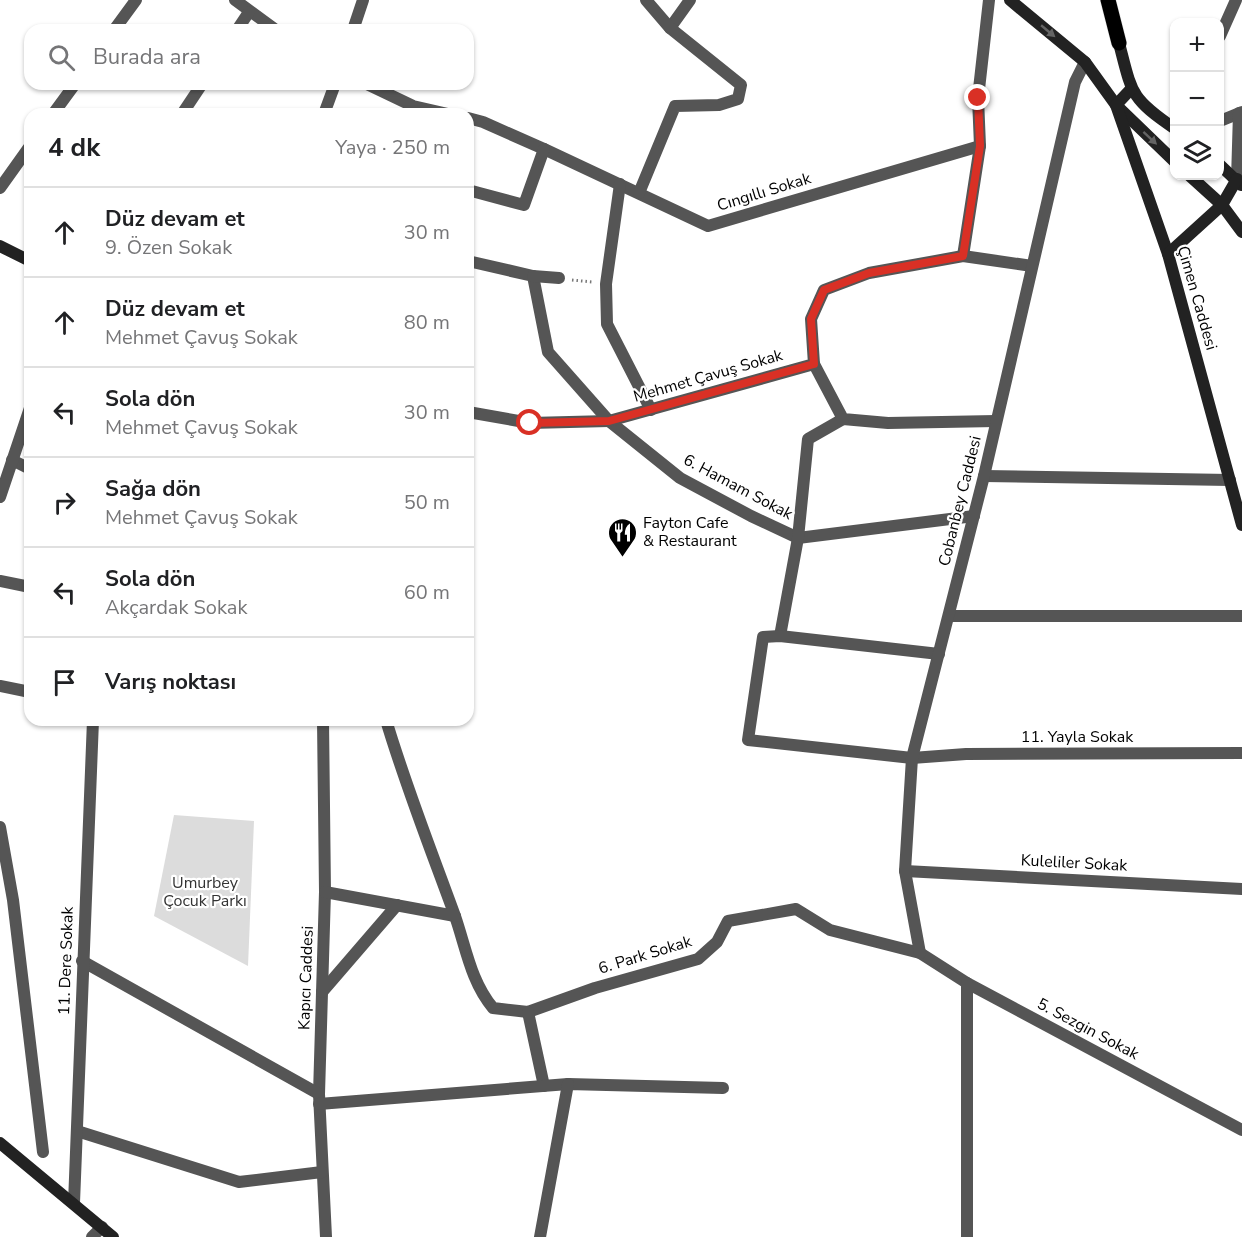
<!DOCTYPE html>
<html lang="tr">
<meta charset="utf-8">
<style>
:root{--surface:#fff;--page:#f6f6f6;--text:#202124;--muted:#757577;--line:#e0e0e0}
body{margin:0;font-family:"Nunito Sans",sans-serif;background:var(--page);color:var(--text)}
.controls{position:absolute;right:18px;top:18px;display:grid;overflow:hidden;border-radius:12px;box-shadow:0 2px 4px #0004}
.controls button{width:54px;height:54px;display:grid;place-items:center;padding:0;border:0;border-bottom:2px solid var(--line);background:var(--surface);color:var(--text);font:30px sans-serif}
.stop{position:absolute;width:18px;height:18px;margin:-14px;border:4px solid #d93025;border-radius:50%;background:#fff}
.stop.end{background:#d93025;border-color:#fff;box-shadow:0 2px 6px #0008}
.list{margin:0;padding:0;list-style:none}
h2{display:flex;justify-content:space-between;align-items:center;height:78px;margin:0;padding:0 24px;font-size:26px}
h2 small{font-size:20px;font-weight:400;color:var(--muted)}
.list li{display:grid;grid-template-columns:39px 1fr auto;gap:18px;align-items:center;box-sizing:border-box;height:90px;padding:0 24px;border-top:2px solid var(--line)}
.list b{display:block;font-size:22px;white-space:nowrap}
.list p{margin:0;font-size:20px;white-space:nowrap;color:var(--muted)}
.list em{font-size:20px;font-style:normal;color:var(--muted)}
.icon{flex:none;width:33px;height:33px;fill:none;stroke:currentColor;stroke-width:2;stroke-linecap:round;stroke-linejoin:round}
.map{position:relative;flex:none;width:1242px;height:1237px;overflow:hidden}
.search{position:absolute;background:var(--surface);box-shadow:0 2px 4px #0004;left:24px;top:24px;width:450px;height:66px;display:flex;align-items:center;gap:15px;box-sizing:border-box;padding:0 21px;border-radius:18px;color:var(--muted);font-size:22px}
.panel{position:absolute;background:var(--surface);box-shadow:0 2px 4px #0004;left:24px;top:108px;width:450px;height:618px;border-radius:18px}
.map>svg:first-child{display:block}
</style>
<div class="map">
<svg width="1242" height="1237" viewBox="0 0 1242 1237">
<rect width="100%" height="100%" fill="#fff"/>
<polygon fill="#dcdcdc" points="174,815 254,821 248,966 154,916"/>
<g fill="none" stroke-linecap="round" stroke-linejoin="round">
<defs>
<polyline id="primary" points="1108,0 1119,43"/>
</defs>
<use href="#primary" stroke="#dbdbdb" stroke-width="16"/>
<polyline stroke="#777" stroke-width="3" stroke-dasharray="1.5 3" stroke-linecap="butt" points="572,280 592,282"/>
<g stroke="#555" stroke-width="12">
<polyline points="235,0 276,30"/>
<polyline points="670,28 690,0"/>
<polyline points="114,30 136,0"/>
<polyline points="237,30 249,12"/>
<polyline points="353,30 363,0"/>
<polyline points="1220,36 1236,0"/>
<polyline points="367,84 413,106 448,114"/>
<polyline points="53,114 75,84"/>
<polyline points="182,114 202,84"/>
<polyline points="324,114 335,84"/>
<polyline points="468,118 483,122 544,149 708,226 980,146"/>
<polyline points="1220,121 1242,112"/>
<polyline points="1237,179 1239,113"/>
<polyline points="620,184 606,284 607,324 651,410"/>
<polyline points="0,188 30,146"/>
<polyline points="468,190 524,205 544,149"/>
<polyline points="639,193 675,106 719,105 738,99 741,85 670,28 646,0"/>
<polyline points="963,256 980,146 978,98 989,0"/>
<polyline points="468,261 533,276 548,352 609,421 680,478 751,516 798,538 974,516"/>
<polyline points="533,276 559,278"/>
<polyline points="814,364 843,419 888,423 996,421"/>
<polyline points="468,412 530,423 609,421 814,364 811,319 824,290 869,273 963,256 1032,266"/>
<polyline points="12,460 30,469"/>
<polyline points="984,476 1230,480"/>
<polyline points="0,497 30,408"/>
<polyline points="0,581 30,587"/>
<polyline points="950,616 1242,616"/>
<polyline points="780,636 798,538 808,439 843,419"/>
<polyline points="939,654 780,636 763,637 748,740 912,758 966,754 1242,753"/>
<polyline points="0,686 30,692"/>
<polyline points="323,720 325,892 319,1094 326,1237"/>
<path d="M386,720C406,787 431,850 455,916C466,948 471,982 493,1008L528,1012L595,988L698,959L717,942L728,921L796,909L830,930L920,953L967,983L1242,1130"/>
<polyline points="0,827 13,900 43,1152"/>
<polyline points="905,871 1242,889"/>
<polyline points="325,892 455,916"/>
<polyline points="920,953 905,871 912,758 984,476 1075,82 1085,62"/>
<polyline points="82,961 319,1094"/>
<polyline points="967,983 967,1237"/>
<polyline points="322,992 397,905"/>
<polyline points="528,1012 544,1086"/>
<polyline points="319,1104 568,1084 723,1088"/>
<polyline points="77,1131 239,1182 322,1172"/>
<polyline points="74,1203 93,720"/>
<polyline points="92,1237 102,1227"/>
<polyline points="540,1237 568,1084"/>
</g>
<g stroke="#222" stroke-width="12">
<polyline points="1010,0 1085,62 1116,105 1174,161"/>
<path d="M1119,43C1132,93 1130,98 1174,128"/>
<polyline points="1131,89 1116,105 1168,254 1242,525"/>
<polyline points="1220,165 1241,185"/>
<polyline points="1190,176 1222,205 1242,232"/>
<polyline points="0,246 30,261"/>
<polyline points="1168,254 1222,205 1237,179"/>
<polyline points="0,1143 113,1237"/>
</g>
<use href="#primary" stroke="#000" stroke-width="15"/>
</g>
<defs><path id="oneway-solid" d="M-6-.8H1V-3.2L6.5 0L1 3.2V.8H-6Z" transform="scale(1.5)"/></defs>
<g fill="#646464">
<use href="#oneway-solid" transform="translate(1048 31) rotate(40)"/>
<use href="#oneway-solid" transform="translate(1150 138) rotate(43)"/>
</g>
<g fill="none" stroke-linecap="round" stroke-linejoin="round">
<polyline stroke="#d93025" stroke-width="8" points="530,423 609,421 814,364 811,319 824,290 869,273 963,256 980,146 978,98"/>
</g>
<defs>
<symbol id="restaurant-pin" viewBox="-11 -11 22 30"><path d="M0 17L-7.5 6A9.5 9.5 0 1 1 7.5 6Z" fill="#000" stroke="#fff"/><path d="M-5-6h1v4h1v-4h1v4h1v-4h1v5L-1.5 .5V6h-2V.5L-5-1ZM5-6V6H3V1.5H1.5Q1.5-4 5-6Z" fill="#fff"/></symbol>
</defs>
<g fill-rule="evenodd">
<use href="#restaurant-pin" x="606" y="516" width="33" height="45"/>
</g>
<g text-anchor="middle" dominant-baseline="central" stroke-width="4.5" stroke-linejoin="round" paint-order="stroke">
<g font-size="16" fill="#000" stroke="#fff">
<text transform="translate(764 192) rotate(-17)">Cıngıllı Sokak</text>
<text transform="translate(1197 298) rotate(74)">Çimen Caddesi</text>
<text transform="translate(708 376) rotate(-16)">Mehmet Çavuş Sokak</text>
<text transform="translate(738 487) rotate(28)">6. Hamam Sokak</text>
<text transform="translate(960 501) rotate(-76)">Cobanbey Caddesi</text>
<text x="1077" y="737">11. Yayla Sokak</text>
<text transform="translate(1074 863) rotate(3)">Kuleliler Sokak</text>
<text transform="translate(645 955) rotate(-17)">6. Park Sokak</text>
<text transform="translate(66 961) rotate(-88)">11. Dere Sokak</text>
<text transform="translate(306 978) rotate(-88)">Kapıcı Caddesi</text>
<text transform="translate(1088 1029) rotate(28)">5. Sezgin Sokak</text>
</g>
<g font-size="16" fill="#000" stroke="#fff" text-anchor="start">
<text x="643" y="523">Fayton Cafe<tspan x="643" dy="18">&amp; Restaurant</tspan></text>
</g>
<g font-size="16" fill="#333" stroke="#fff">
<text x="205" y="883">Umurbey<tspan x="205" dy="18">Çocuk Parkı</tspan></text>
</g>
</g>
</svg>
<div class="controls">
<button>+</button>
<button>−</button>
<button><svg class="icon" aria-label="layers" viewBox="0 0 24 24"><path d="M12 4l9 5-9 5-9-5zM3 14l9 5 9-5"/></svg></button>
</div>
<div class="stop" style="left:530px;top:423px"></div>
<div class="stop end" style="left:978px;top:98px"></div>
<div class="search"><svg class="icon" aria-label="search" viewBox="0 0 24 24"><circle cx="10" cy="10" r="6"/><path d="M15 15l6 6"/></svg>Burada ara</div>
<section class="panel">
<h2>4 dk<small>Yaya · 250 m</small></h2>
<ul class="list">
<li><svg class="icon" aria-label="ahead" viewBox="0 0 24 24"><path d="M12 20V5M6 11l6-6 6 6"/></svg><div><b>Düz devam et</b><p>9. Özen Sokak</p></div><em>30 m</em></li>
<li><svg class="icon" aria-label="ahead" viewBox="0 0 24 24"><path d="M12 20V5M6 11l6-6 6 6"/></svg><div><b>Düz devam et</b><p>Mehmet Çavuş Sokak</p></div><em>80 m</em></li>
<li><svg class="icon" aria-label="left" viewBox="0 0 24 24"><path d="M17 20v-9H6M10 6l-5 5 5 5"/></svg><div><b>Sola dön</b><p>Mehmet Çavuş Sokak</p></div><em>30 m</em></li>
<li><svg class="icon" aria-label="right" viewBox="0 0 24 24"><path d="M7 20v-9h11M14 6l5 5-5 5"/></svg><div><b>Sağa dön</b><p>Mehmet Çavuş Sokak</p></div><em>50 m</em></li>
<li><svg class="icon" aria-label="left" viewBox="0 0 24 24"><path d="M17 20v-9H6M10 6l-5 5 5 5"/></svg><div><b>Sola dön</b><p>Akçardak Sokak</p></div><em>60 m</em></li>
<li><svg class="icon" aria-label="arrive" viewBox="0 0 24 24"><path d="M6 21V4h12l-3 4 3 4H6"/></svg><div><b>Varış noktası</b></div></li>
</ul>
</section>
</div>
